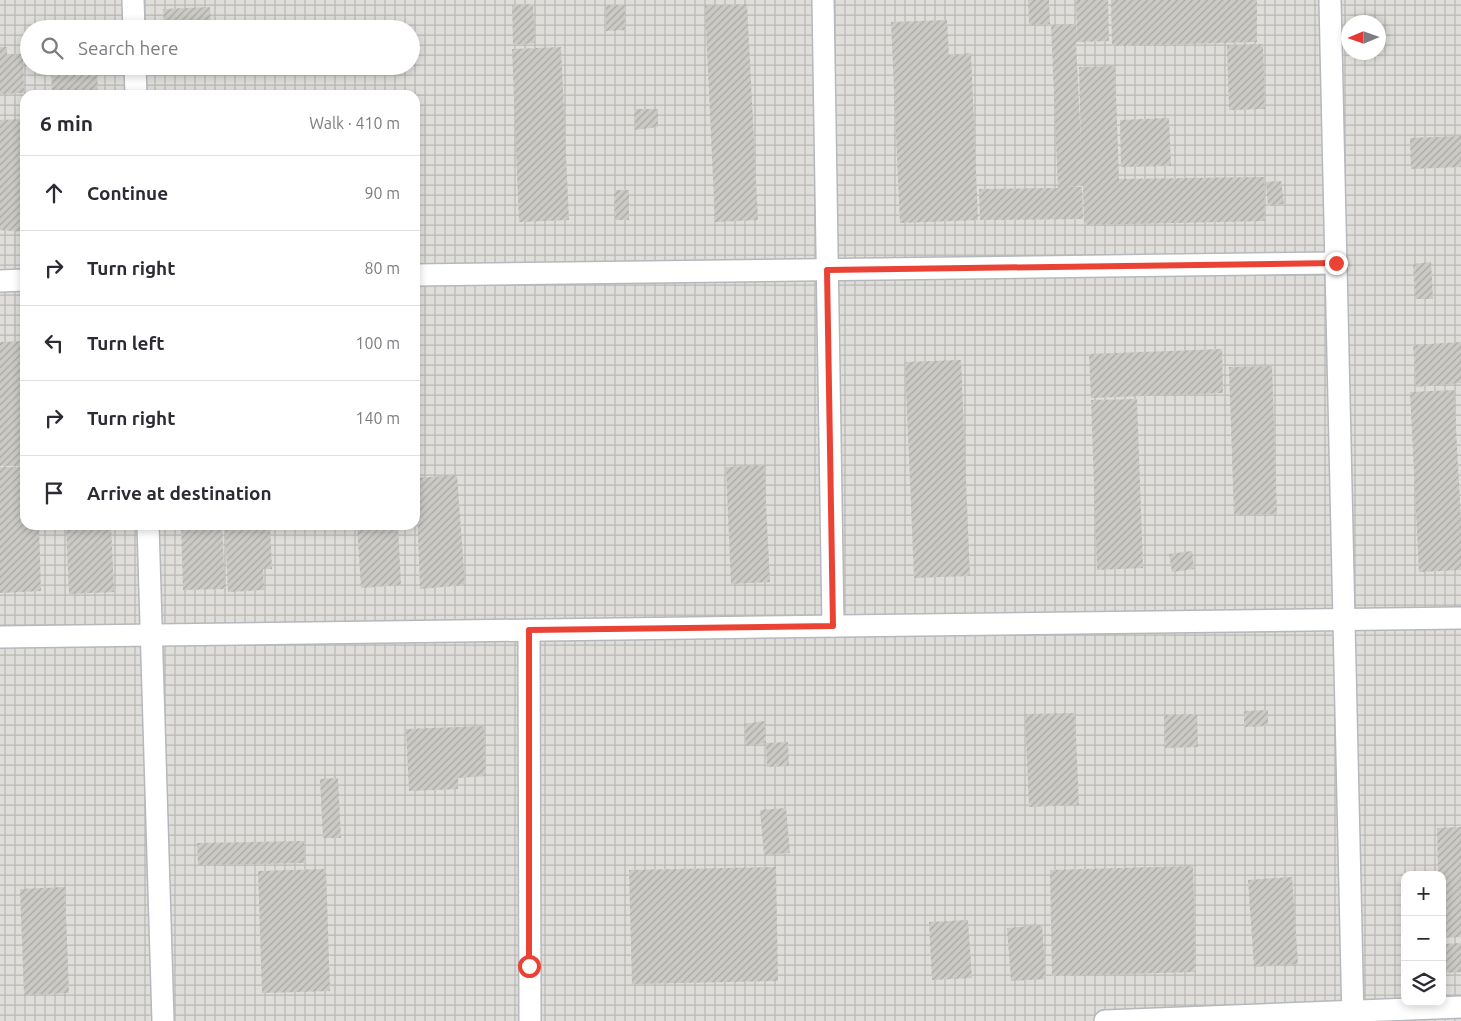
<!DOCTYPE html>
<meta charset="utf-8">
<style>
:root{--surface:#fff;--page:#f7f7f7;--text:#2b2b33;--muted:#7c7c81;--line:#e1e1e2}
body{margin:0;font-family:Ubuntu,sans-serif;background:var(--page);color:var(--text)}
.controls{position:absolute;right:15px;bottom:15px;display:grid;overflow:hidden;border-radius:10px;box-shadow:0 2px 8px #0003}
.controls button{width:45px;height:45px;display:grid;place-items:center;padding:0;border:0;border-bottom:1px solid var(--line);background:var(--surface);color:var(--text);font:25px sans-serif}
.compass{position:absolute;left:1341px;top:15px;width:45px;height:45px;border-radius:50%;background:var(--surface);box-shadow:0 2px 8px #0003;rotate:268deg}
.stop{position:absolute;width:15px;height:15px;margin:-11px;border:4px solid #ea4335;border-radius:50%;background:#fff}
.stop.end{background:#ea4335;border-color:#fff;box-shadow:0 1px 5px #0008}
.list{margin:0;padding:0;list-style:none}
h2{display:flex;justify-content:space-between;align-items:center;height:65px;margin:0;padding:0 20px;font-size:21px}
h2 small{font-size:16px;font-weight:400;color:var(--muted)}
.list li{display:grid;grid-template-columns:32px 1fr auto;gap:15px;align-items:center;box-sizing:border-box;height:75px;padding:0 20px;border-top:1px solid var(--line)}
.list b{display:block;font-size:19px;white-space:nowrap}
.list em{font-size:16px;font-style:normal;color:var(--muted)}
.icon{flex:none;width:28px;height:28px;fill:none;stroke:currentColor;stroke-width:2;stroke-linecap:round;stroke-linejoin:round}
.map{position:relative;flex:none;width:1461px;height:1021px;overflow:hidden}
.search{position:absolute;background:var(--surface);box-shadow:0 2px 8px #0003;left:20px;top:20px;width:400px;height:55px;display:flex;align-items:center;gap:12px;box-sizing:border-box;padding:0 18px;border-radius:28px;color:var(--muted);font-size:19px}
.panel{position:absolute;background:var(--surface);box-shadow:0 2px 8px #0003;left:20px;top:90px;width:400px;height:440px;border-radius:15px}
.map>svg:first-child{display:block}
</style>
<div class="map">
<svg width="1461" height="1021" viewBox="0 0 1461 1021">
<defs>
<pattern id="industrial-grid" width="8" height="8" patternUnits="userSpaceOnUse" patternTransform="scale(1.25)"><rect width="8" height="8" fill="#e0deda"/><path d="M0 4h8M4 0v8" fill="none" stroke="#b9b8b5"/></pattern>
<pattern id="building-hatch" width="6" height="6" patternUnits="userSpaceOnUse" patternTransform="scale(1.25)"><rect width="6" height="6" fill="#cccac5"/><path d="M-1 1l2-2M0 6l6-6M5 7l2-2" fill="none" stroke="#a9a8a4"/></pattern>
</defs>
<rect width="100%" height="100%" fill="#f1efe8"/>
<path fill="url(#industrial-grid)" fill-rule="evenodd" d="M0,0H1461V1021H0ZM1348,22H1378V52H1348ZM29,29H411V66H29ZM25,95H415V525H25ZM1405,875H1442V1002H1405Z"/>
<g fill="url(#building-hatch)">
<polygon points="1028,0 1049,0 1050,24 1029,25"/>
<polygon points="1076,0 1108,0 1109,41 1076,42 1081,145 1079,67 1115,66 1119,179 1264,177 1265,221 1084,225 1083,186 1066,187 1082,187 1083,219 980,220 979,189 1058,188 1051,25 1076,24 1077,37"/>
<polygon points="1111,0 1257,0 1257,42 1112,46"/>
<polygon points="533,4 535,43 513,45 512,5"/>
<polygon points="747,4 758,220 715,222 705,6"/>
<polygon points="606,5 625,5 625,30 606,31"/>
<polygon points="210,7 211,29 164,29 163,9"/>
<polygon points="947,20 949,55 971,53 978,220 900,223 891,22"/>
<polygon points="1263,44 1265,109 1229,110 1227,46"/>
<polygon points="0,47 7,47 7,54 23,54 24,93 0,94"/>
<polygon points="561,47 569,220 519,222 512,49"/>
<polygon points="51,66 97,66 98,95 52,95"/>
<polygon points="634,109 658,109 658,127 635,130"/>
<polygon points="1169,118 1171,166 1121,167 1120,120"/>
<polygon points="24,119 25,154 25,232 0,230 0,120"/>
<polygon points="1461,136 1461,167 1411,169 1410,138"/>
<polygon points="1281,181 1284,204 1268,206 1266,182"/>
<polygon points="614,190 629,190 629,220 615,220"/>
<polygon points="1431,262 1433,299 1415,299 1413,264"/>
<polygon points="25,341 25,465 0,466 0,342"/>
<polygon points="1461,342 1461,383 1416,387 1413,345"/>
<polygon points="1222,349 1223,393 1091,398 1089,354"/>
<polygon points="961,360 970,576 914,578 905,362"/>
<polygon points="1272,366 1277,514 1234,515 1229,367"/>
<polygon points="1454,390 1461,521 1461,570 1419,572 1410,392"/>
<polygon points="1137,399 1143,568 1097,570 1091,400"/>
<polygon points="764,465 770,582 731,584 726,467"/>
<polygon points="0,467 25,467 25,525 39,525 41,591 0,593"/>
<polygon points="457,475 465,585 420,589 416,478"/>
<polygon points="66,525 111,525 114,592 69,594"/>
<polygon points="181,525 222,525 225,589 183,590"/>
<polygon points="225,525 270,525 272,569 263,569 264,590 228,592"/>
<polygon points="357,525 398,525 401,585 361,588"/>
<polygon points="1192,551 1194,569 1172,572 1169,554"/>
<polygon points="1268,710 1268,726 1244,727 1244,711"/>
<polygon points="1075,713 1079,805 1029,807 1025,714"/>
<polygon points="1197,714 1198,747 1165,748 1164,715"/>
<polygon points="764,721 766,743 746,746 744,724"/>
<polygon points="484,726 486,776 458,778 458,789 409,791 406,729"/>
<polygon points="788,742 789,766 767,767 766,743"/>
<polygon points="338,778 341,838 323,838 320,779"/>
<polygon points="786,808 790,853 764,855 760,810"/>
<polygon points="1461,827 1461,937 1442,938 1442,875 1438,875 1437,828"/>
<polygon points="304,841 305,863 198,865 197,843"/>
<polygon points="1193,866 1196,972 1052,976 1050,870"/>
<polygon points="776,867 778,981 632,984 629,870"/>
<polygon points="326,869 330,991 262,993 258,871"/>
<polygon points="1292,877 1298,964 1254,967 1248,880"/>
<polygon points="65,887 69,993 24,995 20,889"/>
<polygon points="968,920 972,978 932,980 929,922"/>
<polygon points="1042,925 1046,979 1011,981 1007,928"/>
<polygon points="1461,943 1461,972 1442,973 1442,944"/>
</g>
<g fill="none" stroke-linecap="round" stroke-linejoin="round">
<defs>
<g id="street">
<polyline points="133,0 134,29"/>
<polyline points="823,0 833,626"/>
<polyline points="1330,0 1353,1021"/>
<polyline points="135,66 136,95"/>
<polyline points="415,275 1336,263"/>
<polyline points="0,281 25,280"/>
<polyline points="148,525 163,1021"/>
<polyline points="529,630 530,1021"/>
<polyline points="0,637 1461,618"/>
<polyline points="1105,1021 1461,1007"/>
</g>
</defs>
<use href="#street" stroke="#b5b8bc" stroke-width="24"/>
<use href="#street" stroke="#fff" stroke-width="21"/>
</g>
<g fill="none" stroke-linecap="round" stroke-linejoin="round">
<polyline stroke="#ea4335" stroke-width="6" points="529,966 529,630 833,626 827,270 1336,263"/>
</g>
</svg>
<div class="controls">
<button>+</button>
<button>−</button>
<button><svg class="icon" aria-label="layers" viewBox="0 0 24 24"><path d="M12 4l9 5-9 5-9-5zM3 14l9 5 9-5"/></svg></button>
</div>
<svg class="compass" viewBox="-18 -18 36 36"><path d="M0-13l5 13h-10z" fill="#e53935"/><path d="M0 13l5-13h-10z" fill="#7c7c81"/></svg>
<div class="stop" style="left:529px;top:966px"></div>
<div class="stop end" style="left:1336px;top:263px"></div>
<div class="search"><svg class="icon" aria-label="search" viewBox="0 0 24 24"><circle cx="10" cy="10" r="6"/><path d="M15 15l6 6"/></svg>Search here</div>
<section class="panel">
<h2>6 min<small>Walk · 410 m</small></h2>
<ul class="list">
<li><svg class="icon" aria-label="ahead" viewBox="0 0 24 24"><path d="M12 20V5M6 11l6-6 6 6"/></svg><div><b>Continue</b></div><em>90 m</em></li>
<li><svg class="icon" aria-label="right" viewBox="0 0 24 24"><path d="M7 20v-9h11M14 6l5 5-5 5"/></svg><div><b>Turn right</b></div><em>80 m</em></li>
<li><svg class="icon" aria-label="left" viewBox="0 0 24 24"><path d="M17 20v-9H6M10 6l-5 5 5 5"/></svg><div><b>Turn left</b></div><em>100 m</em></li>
<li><svg class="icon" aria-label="right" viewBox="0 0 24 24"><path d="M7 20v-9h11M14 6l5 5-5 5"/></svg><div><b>Turn right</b></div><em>140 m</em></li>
<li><svg class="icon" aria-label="arrive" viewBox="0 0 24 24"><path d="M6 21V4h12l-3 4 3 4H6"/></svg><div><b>Arrive at destination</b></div></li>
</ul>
</section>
</div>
